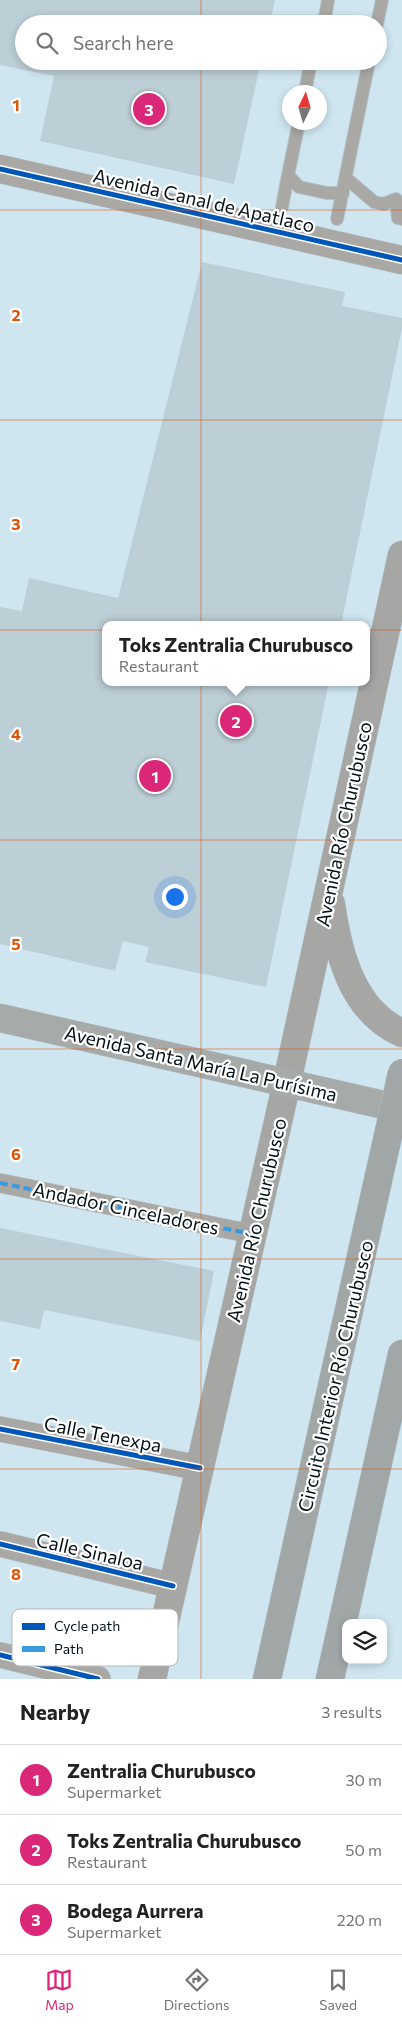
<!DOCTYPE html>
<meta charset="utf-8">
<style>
:root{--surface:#fff;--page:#f6f6f6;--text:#222;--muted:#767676;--line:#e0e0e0;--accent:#db2777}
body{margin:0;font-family:Commissioner,sans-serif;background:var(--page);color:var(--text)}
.controls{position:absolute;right:15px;bottom:15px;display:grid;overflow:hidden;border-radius:10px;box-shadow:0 2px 8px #0003}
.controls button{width:45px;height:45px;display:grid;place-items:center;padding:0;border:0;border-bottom:1px solid var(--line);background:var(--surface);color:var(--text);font:25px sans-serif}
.compass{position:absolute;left:282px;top:85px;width:45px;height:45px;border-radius:50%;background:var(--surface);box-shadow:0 2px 8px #0003;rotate:5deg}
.you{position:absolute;left:174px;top:896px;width:18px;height:18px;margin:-12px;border:4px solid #fff;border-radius:50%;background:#1a73e8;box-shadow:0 0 0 8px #1a73e833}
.badge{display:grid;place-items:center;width:32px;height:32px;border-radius:50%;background:var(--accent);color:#fff;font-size:16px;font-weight:700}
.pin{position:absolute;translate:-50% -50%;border:2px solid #fff;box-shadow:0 1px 5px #0006}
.popup{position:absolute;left:102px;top:621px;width:268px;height:65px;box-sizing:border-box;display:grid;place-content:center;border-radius:10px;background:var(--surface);filter:drop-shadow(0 1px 4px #0005);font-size:16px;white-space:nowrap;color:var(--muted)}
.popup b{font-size:19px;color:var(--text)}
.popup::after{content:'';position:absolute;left:50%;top:100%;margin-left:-10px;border:10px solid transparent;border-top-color:var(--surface)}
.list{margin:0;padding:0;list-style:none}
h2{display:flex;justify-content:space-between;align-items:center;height:65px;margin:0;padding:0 20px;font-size:21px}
h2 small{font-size:16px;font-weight:400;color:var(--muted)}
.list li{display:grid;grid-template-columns:32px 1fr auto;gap:15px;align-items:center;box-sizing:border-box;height:70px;padding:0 20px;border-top:1px solid var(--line)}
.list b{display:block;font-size:19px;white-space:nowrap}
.list p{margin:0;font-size:16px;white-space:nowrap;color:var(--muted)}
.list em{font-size:16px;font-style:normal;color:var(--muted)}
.icon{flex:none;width:28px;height:28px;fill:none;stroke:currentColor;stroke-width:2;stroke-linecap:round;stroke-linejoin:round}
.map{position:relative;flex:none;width:402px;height:1679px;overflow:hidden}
.search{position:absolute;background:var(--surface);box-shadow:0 2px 8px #0003;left:15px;right:15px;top:15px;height:55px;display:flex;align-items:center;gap:12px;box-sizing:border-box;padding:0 18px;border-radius:28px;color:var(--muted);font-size:19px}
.sheet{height:275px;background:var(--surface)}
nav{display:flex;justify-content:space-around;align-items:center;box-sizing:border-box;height:70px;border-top:1px solid var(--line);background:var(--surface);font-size:14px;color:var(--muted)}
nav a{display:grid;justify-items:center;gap:2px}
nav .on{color:var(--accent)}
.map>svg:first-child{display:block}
</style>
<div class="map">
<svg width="402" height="1679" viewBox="0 0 402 1679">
<rect width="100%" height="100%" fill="#cfe6f0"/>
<g fill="#bcced6">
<polygon points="0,0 275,0 270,24 24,24 24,61 261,61 234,184 40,141 54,76 0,65"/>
<polygon points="202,262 345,292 342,306 402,318 402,328 341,625 106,625 106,682 329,682 266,987 145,962 149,947 123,941 115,971 0,944 0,607 22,611 29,578 118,598"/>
<polygon points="0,1228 214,1271 200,1341 44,1310 40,1329 0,1321"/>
</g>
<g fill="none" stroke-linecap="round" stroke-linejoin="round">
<defs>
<g id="service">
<polyline points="324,24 328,0"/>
<polyline points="377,24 382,0"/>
<polyline points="305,92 311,61"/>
<polyline points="299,122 288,175 299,187 327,193 343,193"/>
<polyline points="346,178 374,202 384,204 396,199 398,218 402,219"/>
<polyline points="282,207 288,175"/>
<polyline points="337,219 369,61"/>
</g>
<polyline id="pedestrian" points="0,1183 252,1234"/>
<g id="minor">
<polyline points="0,1429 200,1468"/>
<polyline points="0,1544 173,1586"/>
<polyline points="0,1655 98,1679"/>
</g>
<polyline id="tertiary" points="0,169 402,260"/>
<g id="secondary">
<path d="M331,904C338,953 352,1011 402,1033"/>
<polyline points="152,1679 287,1082 402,555"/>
</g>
<polyline id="primary" points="0,1018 402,1109"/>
<g id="motorway">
<polyline points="267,1679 326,1413"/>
<polyline points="330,1679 402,1354"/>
</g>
</defs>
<use href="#service" stroke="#b1c3cb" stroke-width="14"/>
<use href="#pedestrian" stroke="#b1c3cb" stroke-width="20"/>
<use href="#minor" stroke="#b1c3cb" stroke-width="26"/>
<use href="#tertiary" stroke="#b1c3cb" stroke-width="29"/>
<use href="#secondary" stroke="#b1c3cb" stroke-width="29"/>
<use href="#primary" stroke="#b1c3cb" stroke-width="29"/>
<use href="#motorway" stroke="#b1c3cb" stroke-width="29"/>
<use href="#service" stroke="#aaa8a5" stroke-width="12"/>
<use href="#pedestrian" stroke="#aaa8a5" stroke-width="19"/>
<use href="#minor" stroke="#aaa8a5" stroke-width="25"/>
<use href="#tertiary" stroke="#aaa8a5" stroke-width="28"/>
<use href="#secondary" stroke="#a6a6a4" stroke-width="28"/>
<use href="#primary" stroke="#a6aaa9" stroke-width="28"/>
<use href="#motorway" stroke="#a1a6a6" stroke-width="28"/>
<defs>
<polyline id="motorway-bridge" points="326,1413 402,1073"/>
</defs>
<use href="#motorway-bridge" stroke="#b1c3cb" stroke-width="29" stroke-linecap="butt"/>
<use href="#motorway-bridge" stroke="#a1a6a6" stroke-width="28"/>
<polyline stroke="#399adf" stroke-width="4" stroke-dasharray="8 4" stroke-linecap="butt" points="0,1183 252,1234"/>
<defs>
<g id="cycleway">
<polyline points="0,169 402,260"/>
<polyline points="0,1429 200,1468"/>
<polyline points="0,1544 173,1586"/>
<polyline points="0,1655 98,1679"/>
</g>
</defs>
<use href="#cycleway" stroke="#fff" stroke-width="8"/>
<use href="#cycleway" stroke="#0057b8" stroke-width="5"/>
</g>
<path fill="none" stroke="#dd550c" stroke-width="1" stroke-opacity="0.55" d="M201,0V24M201,61V1679M0,210H402M0,420H402M0,630H402M0,840H402M0,1049H402M0,1259H402M0,1469H402"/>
<g text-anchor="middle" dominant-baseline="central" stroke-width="4.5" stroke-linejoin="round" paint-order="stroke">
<g font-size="19" fill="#031116" stroke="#fff">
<text transform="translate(204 200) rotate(13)">Avenida Canal de Apatlaco</text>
<text transform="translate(343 824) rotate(-78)">Avenida Río Churubusco</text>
<text transform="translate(201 1063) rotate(13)">Avenida Santa María La Purísima</text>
<text transform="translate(126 1208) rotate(12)">Andador Cinceladores</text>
<text transform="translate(256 1220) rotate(-77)">Avenida Río Churubusco</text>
<text transform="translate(335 1376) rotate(-77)">Circuito Interior Río Churubusco</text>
<text transform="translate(103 1434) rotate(11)">Calle Tenexpa</text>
<text transform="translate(90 1551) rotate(13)">Calle Sinaloa</text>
</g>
</g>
<rect x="12" y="1609" width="166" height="57" rx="8" fill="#fff" stroke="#b3b8b9" stroke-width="1"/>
<rect x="22" y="1623" width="23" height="7" fill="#0057b8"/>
<rect x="22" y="1646" width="23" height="6" fill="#399adf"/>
<g font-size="14" fill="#031116">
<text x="54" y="1631">Cycle path</text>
<text x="54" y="1654">Path</text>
</g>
<g font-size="16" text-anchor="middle" font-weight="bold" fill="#dd550c" stroke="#fff" stroke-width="4.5" stroke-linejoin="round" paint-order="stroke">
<text x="16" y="111">1</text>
<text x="16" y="321">2</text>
<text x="16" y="530">3</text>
<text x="16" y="740">4</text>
<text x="16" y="950">5</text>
<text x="16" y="1160">6</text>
<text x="16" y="1370">7</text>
<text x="16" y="1580">8</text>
</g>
</svg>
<div class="controls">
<button><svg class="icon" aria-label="layers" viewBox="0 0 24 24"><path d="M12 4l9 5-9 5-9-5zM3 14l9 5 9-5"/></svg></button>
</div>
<svg class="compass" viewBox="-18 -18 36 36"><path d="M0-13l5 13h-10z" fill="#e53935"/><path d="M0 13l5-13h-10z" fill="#767676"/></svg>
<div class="you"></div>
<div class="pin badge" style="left:155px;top:776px">1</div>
<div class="pin badge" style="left:236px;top:721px">2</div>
<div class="popup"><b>Toks Zentralia Churubusco</b>Restaurant</div>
<div class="pin badge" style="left:149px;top:109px">3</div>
<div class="search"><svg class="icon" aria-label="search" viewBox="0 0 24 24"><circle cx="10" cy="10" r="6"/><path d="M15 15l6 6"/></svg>Search here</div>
</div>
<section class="sheet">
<h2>Nearby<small>3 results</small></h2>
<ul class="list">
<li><span class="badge">1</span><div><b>Zentralia Churubusco</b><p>Supermarket</p></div><em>30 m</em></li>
<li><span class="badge">2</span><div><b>Toks Zentralia Churubusco</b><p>Restaurant</p></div><em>50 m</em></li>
<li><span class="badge">3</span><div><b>Bodega Aurrera</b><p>Supermarket</p></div><em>220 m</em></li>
</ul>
</section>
<nav>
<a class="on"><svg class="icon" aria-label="map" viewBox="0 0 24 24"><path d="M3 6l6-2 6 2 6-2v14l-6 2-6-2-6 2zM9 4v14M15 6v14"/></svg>Map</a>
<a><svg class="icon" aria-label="directions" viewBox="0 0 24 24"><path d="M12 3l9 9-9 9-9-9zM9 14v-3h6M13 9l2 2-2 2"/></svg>Directions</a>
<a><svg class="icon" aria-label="saved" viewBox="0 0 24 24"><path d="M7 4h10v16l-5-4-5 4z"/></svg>Saved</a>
</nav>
